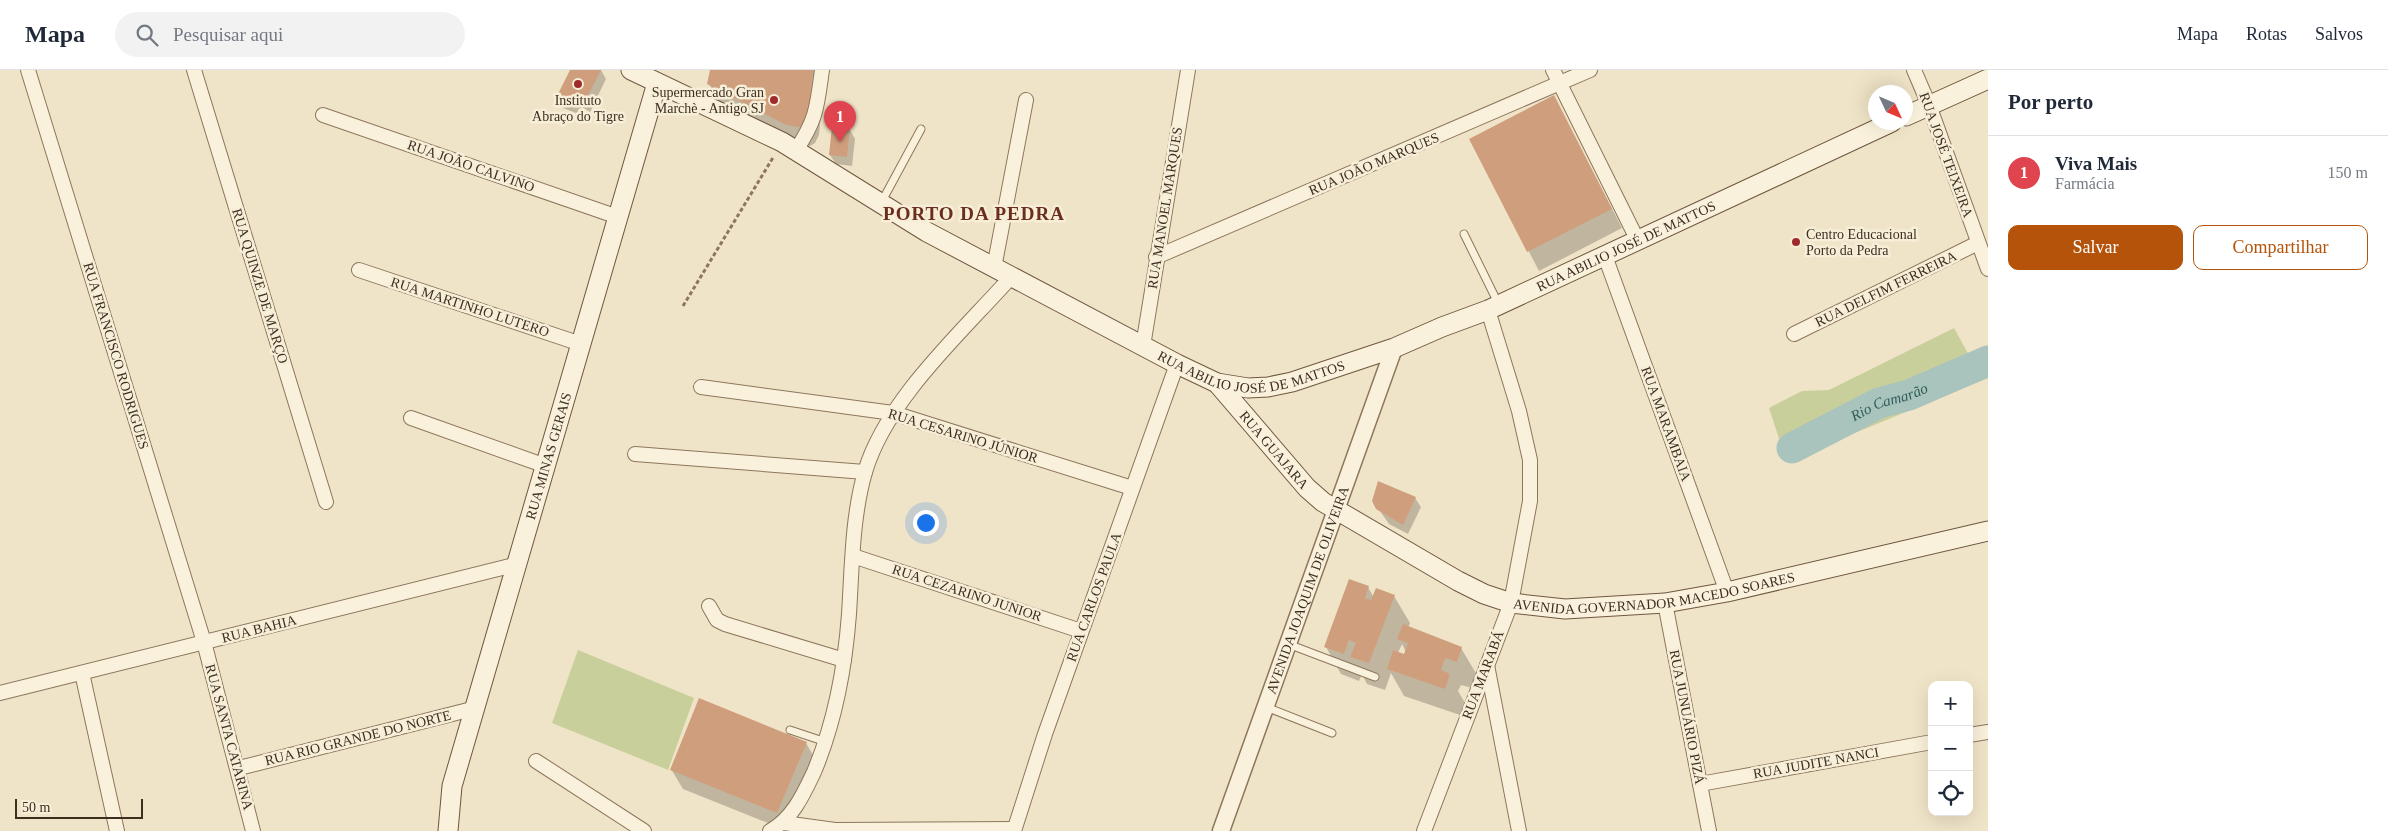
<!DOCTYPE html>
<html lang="pt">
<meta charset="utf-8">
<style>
:root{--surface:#fff;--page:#f2f2f3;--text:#1f2937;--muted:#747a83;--line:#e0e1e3;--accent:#b45309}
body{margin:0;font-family:Georgia,serif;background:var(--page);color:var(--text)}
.controls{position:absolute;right:15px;bottom:15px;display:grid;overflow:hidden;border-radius:10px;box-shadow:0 5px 20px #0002}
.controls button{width:45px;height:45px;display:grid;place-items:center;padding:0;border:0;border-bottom:1px solid var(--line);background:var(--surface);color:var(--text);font:25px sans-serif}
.compass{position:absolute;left:1868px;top:15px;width:45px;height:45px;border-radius:50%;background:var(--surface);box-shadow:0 5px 20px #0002;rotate:134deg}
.scale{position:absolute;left:15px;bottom:12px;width:128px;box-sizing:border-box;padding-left:5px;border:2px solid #3d2e20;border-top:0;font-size:14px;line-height:18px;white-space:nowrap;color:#3d2e20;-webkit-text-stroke:4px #f7eed8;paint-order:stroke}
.you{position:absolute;left:925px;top:452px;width:18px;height:18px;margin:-12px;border:4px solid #fff;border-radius:50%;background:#1a73e8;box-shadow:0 0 0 8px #1a73e833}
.badge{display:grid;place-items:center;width:32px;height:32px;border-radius:50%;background:var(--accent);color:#fff;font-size:16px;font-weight:700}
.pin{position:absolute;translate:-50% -41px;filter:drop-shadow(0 1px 2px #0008)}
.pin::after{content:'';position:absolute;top:26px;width:18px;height:15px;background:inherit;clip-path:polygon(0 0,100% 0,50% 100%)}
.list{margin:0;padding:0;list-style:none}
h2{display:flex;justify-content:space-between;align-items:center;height:65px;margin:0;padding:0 20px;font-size:21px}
h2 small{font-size:16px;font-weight:400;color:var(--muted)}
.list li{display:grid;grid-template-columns:32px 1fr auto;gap:15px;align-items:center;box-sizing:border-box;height:75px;padding:0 20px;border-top:1px solid var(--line)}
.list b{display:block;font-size:19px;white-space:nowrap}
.list p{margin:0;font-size:16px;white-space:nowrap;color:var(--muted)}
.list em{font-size:16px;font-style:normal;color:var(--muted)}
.actions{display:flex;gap:10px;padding:15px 20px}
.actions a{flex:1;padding:11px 0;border:1px solid var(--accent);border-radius:10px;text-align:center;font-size:18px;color:var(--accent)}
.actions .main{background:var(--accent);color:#fff}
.icon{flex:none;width:28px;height:28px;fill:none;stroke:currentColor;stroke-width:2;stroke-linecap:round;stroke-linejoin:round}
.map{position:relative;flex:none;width:1988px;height:761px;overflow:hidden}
header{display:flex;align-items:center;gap:30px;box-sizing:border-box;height:70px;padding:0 25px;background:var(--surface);border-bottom:1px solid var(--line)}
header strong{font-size:24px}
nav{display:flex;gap:28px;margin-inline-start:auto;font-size:18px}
.search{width:350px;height:45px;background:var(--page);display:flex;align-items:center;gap:12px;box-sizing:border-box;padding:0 18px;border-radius:28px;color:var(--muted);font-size:19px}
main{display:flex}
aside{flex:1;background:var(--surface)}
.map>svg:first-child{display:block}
</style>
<header>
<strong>Mapa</strong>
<div class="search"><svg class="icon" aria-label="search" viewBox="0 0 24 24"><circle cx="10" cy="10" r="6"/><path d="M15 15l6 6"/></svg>Pesquisar aqui</div>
<nav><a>Mapa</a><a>Rotas</a><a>Salvos</a></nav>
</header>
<main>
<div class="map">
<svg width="1988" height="761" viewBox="0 0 1988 761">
<rect width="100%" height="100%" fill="#f0e4c8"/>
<g fill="#c9cf9b">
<polygon points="1954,258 1970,287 1988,277 1988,308 1809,382 1783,381 1769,338 1802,321 1829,320"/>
<polygon points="578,580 694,628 668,700 552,653"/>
</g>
<g fill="#0003" fill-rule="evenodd">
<polygon points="571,0 601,0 606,9 590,42 582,37 576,43 563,38 557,28"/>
<polygon points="711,0 821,0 825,7 819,65 815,73 810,76 798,74 720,33 709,14"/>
<polygon points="1554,27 1622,158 1539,201 1471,70"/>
<polygon points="850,60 855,69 852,96 836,94 830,85"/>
<polygon points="1415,428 1421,437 1408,464 1389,454 1380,441"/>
<path d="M1368,517L1374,528L1394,526L1410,553L1408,558L1461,578L1477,605L1472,618L1461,615L1458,621L1465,633L1460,645L1404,626L1391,603L1385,620L1367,614L1362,604L1359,611L1341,604L1326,577ZM1402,574L1406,582L1405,586L1398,583Z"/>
<polygon points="806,673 817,692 788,761 683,719 671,699"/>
</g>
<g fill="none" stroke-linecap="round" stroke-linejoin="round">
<path stroke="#a9c4bc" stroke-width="31" id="s1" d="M1792,378L1879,333L1909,325L1988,291"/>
</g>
<g fill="#cf9f7d">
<polygon points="570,0 601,0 584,33 576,28 570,35 556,28"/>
<polygon points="710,0 813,0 808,46 805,53 799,57 786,55 707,14"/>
<polygon points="1554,25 1612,139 1527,182 1469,69"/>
<polygon points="832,56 850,58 847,87 829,85"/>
<polygon points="1378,411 1416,427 1403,455 1376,439 1372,431"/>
<polygon points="1349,509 1369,516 1365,528 1371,530 1376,518 1395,525 1369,593 1350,587 1356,573 1349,570 1344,584 1324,577"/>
<polygon points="1403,554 1462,577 1457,592 1445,588 1441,600 1450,604 1445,619 1387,599 1393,580 1404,584 1408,573 1397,569"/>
<polygon points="699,628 807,672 777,743 670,700"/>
</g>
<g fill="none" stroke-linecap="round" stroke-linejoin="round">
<defs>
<g id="service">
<polyline points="881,133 921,59"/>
<polyline points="1464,164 1498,233"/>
<polyline points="1288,574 1375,607"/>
<polyline points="1266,637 1332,663"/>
<polyline points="790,660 826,672"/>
</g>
<g id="minor">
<polyline points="28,0 204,572 253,761"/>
<polyline points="194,0 326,432"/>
<polyline points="1553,0 1638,171"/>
<polyline points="1914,0 1929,35 1988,199"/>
<polyline points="323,45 618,147"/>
<path d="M796,80C817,49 817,36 822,0"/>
<polyline points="1605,186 1727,522"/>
<polyline points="1156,187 1590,0"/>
<polyline points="994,198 1026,30"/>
<polyline points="359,200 581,274"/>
<polyline points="1794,264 1978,173"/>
<polyline points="1143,276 1188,0"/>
<polyline points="701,317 893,343 1132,418"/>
<polyline points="411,348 546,396"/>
<polyline points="635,384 865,402"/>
<polyline points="853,486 1081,561"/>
<polyline points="1665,533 1709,761"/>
<polyline points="709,536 717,550 725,554 844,590"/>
<polyline points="1487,595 1519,761"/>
<polyline points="82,603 117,761"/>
<polyline points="0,623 518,494"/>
<polyline points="1969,665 1988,662"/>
<polyline points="536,691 644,761"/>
<polyline points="239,698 476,638"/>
<polyline points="1700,714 1932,672"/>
<polyline points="784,753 835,760 1014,759"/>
<path d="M770,761C793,748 803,725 814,702C835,652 845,598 849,544C852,498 852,447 865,402C886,330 962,262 1011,207"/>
<polyline points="1014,761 1045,664 1177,294"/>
<polyline points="1424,761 1511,533 1530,431 1530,390 1519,341 1488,240"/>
</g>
<g id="tertiary">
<path id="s2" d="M1221,761L1394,278"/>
</g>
<g id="secondary">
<path id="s3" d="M631,0L782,72L927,162L1177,294L1217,313L1248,318L1268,317L1292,312L1394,278L1442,257L1488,240L1892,52"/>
<polyline points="1906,46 1988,9"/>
<path id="s4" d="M1217,313L1307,418L1323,432L1458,511L1484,524L1511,533L1565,539L1665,533L1727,522L1988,461"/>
<path id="s5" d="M448,761L452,716L657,13"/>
</g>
</defs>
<use href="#service" stroke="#8d765c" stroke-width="9"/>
<use href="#minor" stroke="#8d765c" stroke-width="16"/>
<use href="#tertiary" stroke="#8d765c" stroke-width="19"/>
<use href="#secondary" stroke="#6f573f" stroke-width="21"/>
<polyline stroke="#8d765c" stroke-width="3" stroke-dasharray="4 2.5" stroke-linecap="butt" points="683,236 774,86"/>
<use href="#service" stroke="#faf1dc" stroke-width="7"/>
<use href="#minor" stroke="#faf1dc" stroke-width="14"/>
<use href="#tertiary" stroke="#faf1dc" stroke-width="16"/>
<use href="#secondary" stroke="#faf1dc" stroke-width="19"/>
</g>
<g fill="#9e2a2b" stroke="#f7eed8" stroke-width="2">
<circle cx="578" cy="14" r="5"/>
<circle cx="774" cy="30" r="5"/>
<circle cx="1796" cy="172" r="5"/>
</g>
<g text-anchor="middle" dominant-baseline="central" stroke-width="5" stroke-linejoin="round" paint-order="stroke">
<g font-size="14" fill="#3d2e20" stroke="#f7eed8" text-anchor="end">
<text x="764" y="22">Supermercado Gran<tspan x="764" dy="16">Marchè - Antigo SJ</tspan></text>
<text x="578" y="30" text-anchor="middle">Instituto<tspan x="578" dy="16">Abraço do Tigre</tspan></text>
<text x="1806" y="164" text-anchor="start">Centro Educacional<tspan x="1806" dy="16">Porto da Pedra</tspan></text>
</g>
<g font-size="14" fill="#3d2e20" stroke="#f7eed8">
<text transform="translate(1946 85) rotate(70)">RUA JOSÉ TEIXEIRA</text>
<text transform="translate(1374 94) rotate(-23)">RUA JOÃO MARQUES</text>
<text transform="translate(471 96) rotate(19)">RUA JOÃO CALVINO</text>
<text transform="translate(1165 138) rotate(-81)">RUA MANOEL MARQUES</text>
<text stroke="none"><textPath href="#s3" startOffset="1102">RUA ABILIO JOSÉ DE MATTOS</textPath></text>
<text transform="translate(260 216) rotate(73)">RUA QUINZE DE MARÇO</text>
<text transform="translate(1886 219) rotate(-26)">RUA DELFIM FERREIRA</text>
<text transform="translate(470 237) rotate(18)">RUA MARTINHO LUTERO</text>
<text transform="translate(116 286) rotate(73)">RUA FRANCISCO RODRIGUES</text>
<text stroke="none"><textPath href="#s3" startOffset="698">RUA ABILIO JOSÉ DE MATTOS</textPath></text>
<text transform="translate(1666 354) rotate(70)">RUA MARAMBAIA</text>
<text transform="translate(963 366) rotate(17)">RUA CESARINO JÚNIOR</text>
<text stroke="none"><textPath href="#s4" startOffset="88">RUA GUAJARA</textPath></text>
<text stroke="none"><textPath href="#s5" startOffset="389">RUA MINAS GERAIS</textPath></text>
<text stroke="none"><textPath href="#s4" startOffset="518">AVENIDA GOVERNADOR MACEDO SOARES</textPath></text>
<text stroke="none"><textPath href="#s2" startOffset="256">AVENIDA JOAQUIM DE OLIVEIRA</textPath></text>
<text transform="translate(967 523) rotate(18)">RUA CEZARINO JUNIOR</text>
<text transform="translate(1094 527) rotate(-70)">RUA CARLOS PAULA</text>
<text transform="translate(259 559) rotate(-14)">RUA BAHIA</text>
<text transform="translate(1483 605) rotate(-69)">RUA MARABÁ</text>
<text transform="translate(1687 647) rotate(79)">RUA JUNUÁRIO PIZÁ</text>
<text transform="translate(229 667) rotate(75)">RUA SANTA CATARINA</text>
<text transform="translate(358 668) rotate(-14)">RUA RIO GRANDE DO NORTE</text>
<text transform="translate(1816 693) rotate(-10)">RUA JUDITE NANCI</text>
</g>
<g font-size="15" font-style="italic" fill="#2f5d5a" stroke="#f7eed8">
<text stroke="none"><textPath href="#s1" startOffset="108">Rio Camarão</textPath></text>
</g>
<g font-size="19" font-weight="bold" letter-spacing="1" fill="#6b2e1e" stroke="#f7eed8">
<text x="974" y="143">PORTO DA PEDRA</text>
</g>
</g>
</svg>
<div class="controls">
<button>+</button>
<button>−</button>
<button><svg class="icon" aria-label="locate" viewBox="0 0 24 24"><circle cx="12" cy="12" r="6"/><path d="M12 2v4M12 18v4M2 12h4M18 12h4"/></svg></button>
</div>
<svg class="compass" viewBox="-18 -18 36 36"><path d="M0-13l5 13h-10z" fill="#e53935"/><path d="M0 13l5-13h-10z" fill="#747a83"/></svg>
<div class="scale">50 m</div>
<div class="you"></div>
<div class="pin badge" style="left:840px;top:72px;background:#e0444e">1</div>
</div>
<aside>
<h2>Por perto<small></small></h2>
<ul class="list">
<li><span class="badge" style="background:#e0444e">1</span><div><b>Viva Mais</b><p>Farmácia</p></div><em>150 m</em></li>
</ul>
<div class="actions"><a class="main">Salvar</a><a>Compartilhar</a></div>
</aside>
</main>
